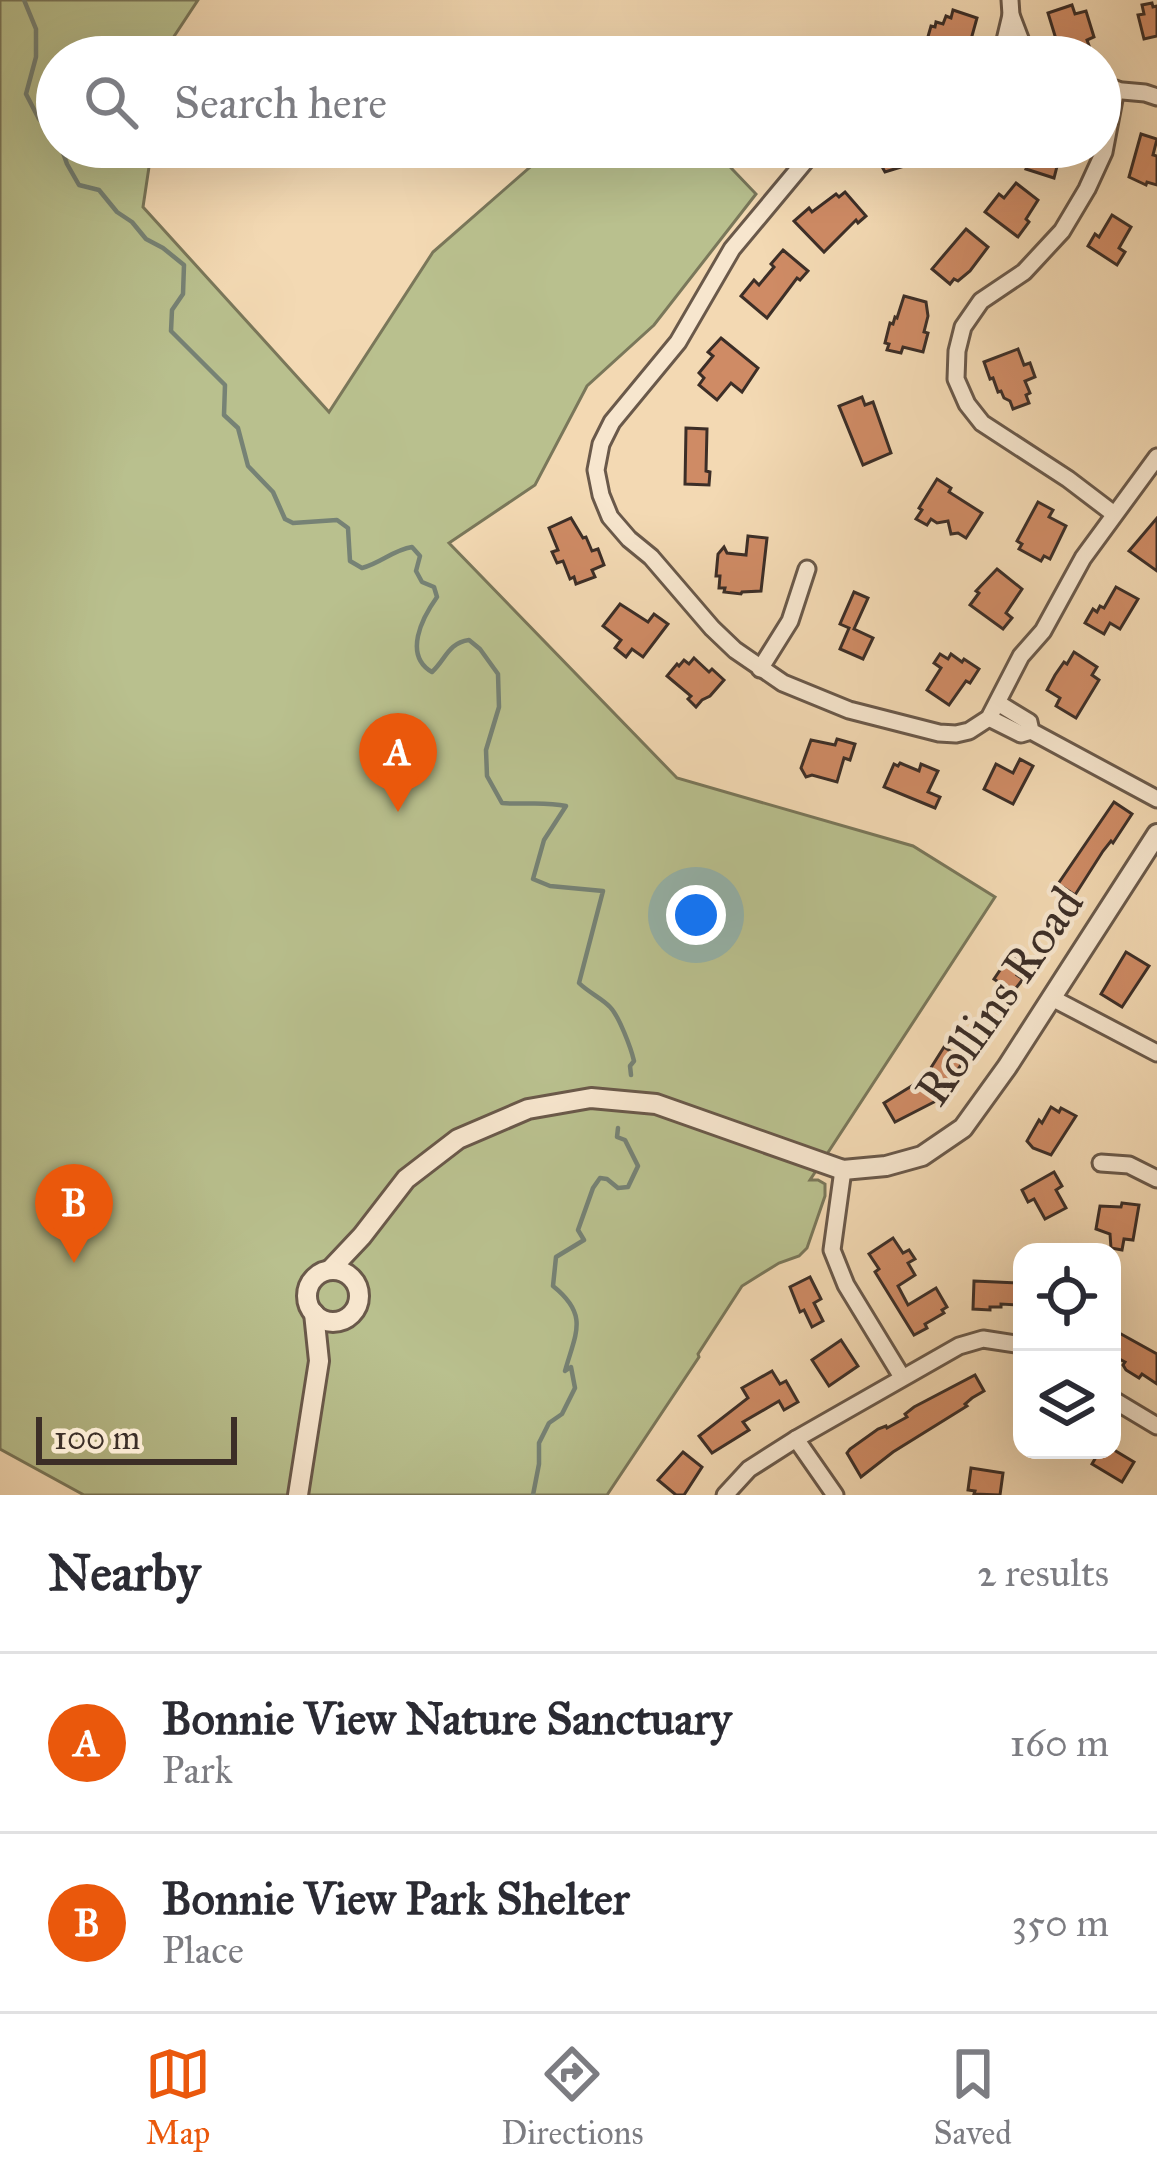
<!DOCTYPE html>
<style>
:root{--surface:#fff;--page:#f7f7f7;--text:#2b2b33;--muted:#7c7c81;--line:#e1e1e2;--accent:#ea580c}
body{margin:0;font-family:"IM FELL Great Primer",serif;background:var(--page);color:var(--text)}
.controls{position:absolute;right:36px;bottom:36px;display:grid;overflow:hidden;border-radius:24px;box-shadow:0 12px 48px #0002}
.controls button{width:108px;height:108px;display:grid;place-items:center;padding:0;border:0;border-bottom:3px solid var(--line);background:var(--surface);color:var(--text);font:60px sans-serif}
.scale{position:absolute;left:36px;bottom:30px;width:201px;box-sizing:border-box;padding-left:12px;border:6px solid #3c2e27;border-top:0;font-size:33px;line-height:42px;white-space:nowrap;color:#3c2e27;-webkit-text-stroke:9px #f7e6ce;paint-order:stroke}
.you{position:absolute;left:696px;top:915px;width:42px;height:42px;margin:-30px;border:9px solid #fff;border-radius:50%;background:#1a73e8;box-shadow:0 0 0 18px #1a73e833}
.badge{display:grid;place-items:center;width:78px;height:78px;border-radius:50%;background:var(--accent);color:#fff;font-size:39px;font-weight:700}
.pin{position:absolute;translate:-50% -99px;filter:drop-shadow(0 3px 6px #0008)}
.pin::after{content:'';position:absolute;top:63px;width:42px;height:36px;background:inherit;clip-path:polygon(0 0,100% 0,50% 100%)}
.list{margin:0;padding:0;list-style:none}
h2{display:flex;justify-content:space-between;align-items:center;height:156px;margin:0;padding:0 48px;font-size:51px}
h2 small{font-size:39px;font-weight:400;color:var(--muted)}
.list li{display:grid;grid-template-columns:78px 1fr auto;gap:36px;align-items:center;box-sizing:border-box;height:180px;padding:0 48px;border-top:3px solid var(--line)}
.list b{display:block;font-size:45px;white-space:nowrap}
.list p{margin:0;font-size:39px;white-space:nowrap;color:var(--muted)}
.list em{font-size:39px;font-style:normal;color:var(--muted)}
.icon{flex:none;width:66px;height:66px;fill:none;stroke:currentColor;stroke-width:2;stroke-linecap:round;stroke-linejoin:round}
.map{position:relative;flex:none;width:1157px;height:1495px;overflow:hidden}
.search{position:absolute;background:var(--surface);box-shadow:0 12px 48px #0002;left:36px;right:36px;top:36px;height:132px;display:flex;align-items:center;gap:30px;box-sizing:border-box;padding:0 42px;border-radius:66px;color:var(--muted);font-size:45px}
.sheet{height:516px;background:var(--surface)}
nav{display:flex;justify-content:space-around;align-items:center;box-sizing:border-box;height:168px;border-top:3px solid var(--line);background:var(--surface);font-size:33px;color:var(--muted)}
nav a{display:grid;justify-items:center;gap:6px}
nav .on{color:var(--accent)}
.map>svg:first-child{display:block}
</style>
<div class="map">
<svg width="1157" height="1495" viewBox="0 0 1157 1495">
<rect width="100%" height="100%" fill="#f3d9b3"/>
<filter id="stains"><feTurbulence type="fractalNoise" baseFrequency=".00167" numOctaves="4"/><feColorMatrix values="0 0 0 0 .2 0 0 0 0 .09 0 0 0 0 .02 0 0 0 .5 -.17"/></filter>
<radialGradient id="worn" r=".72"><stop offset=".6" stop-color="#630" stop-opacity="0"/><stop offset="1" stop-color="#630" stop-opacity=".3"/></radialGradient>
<polygon fill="#b9c08e" stroke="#7a775a" stroke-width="3" points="0,0 198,0 169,44 167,57 57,57 57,147 152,147 143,207 329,412 433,252 553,147 711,147 756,194 654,325 587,386 535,485 449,543 677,778 913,846 995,897 810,1180 818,1180 825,1184 825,1196 807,1248 799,1256 779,1263 742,1286 698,1354 699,1357 607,1495 84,1495 0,1449"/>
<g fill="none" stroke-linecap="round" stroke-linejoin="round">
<g stroke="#768275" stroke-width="4.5">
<polyline points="24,0 36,29 36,57 26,94 39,119 57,138"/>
<path d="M61,147L67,164L79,185L99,190L117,212L132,222L146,239L163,248L184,265L183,294L172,310L171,331L225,385L224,415L238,428L248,466L273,492L285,519L293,523L337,520L348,528L350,561L362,568C381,563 393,550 412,547L420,556L416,571L422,582L434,587L437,597C422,618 403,655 432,672C446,659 448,643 469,640L480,649L498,674L499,707L486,750L487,776L502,803C524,805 544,801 566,806L544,840L533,879L550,886L603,891L579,983C588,992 603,999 610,1007C619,1016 631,1048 634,1061L630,1066L631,1075"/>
<path d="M533,1495L539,1464V1443L549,1423L562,1414L575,1388L571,1367L565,1371C576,1332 589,1315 553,1286L556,1257L584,1240L578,1230L593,1188L600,1178L607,1179L618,1188L628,1187L638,1166L625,1140L617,1137L618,1128"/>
</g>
</g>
<g fill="#cf8b65" stroke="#3c2e27" stroke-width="3">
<polygon points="1152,3 1153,7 1157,6 1157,36 1144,39 1138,15 1144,14 1142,5"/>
<polygon points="1072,5 1075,14 1086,11 1094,37 1087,40 1091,51 1080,55 1079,51 1055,57 1050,41 1056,39 1048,13"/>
<polygon points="953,10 977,18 970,43 973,44 970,57 954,57 925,47 931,26 935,27 936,22 943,24 946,16 951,18"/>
<polygon points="1141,134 1157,139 1153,155 1157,156 1157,185 1147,182 1146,185 1129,177"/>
<polygon points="871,147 919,147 924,160 885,172"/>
<polygon points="1036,147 1062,147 1054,178 1026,169"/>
<polygon points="1016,183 1038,200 1026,219 1029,222 1018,237 985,212 999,194 1004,198"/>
<polygon points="845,192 866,216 858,223 856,220 824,252 794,221 809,208 812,212 836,194 839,197"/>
<polygon points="1112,215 1131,227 1119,248 1125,252 1117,265 1088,246 1095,234 1099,237"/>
<polygon points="966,229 988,247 970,271 958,281 954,279 950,284 932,269"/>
<polygon points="783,250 808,271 800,280 797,278 767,318 741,296 754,280 759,285 774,267 771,264"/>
<polygon points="904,296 926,302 928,316 924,332 928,333 923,352 903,347 901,353 887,350 889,344 885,343 890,323 893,324 895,317 897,318"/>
<polygon points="721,338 758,368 742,392 731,383 717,400 699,385 704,378 699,373 713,356 708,352"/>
<polygon points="1018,349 1024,365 1030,363 1035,377 1025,381 1030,393 1026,395 1029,403 1013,409 1010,401 1004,398 1001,391 998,392 993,378 990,379 984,362"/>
<polygon points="862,397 865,405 873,402 891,453 863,465 839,406"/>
<polygon points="686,428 707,429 706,471 710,472 709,485 685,484"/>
<polygon points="937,479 951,488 949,492 982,513 966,538 958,533 951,534 948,521 937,523 931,519 927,525 916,519 922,510 919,508"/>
<polygon points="1038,502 1053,510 1049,517 1066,526 1050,559 1044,556 1041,561 1019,549 1022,544 1017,541"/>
<polygon points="571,518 583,538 586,537 592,551 598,549 604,565 592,570 595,577 576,584 574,577 570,579 563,561 557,563 552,552 558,550 549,528"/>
<polygon points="1157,518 1157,571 1129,551"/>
<polygon points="748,536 767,538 761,591 742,592 741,594 724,592 725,588 719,588 720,576 716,576 718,554 724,547 727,553 746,555"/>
<polygon points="997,569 1022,589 1006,613 1012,618 1003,629 970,605 979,593 976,591"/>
<polygon points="1116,587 1138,599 1120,629 1110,623 1104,634 1085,623 1093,609 1097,612 1100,606 1104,608"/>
<polygon points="854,592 868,598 854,629 873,638 863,659 840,649 849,628 840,624"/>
<polygon points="620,604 648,622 654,614 668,624 643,657 632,649 626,657 615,648 621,640 603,626"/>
<polygon points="1074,652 1097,667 1092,675 1099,680 1076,718 1056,706 1060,698 1047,690 1055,675 1064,662 1067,664"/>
<polygon points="940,654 948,659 951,654 962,662 964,659 979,669 970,683 966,681 949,705 927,690 941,668 934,663"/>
<polygon points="694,658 709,672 712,669 724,680 710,696 702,700 696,707 688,699 691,696 667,676 677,664 679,666 684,660 689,664"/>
<polygon points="837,739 855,744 850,760 844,758 837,782 812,775 806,777 801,768 811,740 835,745"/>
<polygon points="1020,759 1033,766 1013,804 984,789 996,764 1013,773"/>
<polygon points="900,763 919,771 921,764 938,771 928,792 940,797 935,808 884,787 894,764 898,766"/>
<polygon points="1114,802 1132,814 1113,843 1111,841 1103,851 1075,895 1058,884"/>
<polygon points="1126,952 1149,966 1122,1007 1101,994"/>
<polygon points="1011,954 1025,963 1017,975 1023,979 1013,992 994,979"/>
<polygon points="944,1047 964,1060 947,1087 927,1074"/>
<polygon points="923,1079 936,1101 895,1122 884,1103"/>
<polygon points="1051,1107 1059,1112 1061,1108 1076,1116 1051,1155 1033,1148 1027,1141 1039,1120 1042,1123"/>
<polygon points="1054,1172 1062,1186 1056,1190 1066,1208 1045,1219 1034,1199 1028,1202 1022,1190"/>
<polygon points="1122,1203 1139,1205 1133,1240 1124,1239 1122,1250 1111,1248 1110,1234 1096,1229 1100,1206 1121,1207"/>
<polygon points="893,1238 903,1253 909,1250 915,1259 908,1263 915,1275 898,1286 908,1305 936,1288 947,1307 942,1310 944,1313 925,1324 927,1328 914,1335 875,1272 879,1269 869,1254"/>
<polygon points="810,1277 821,1299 814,1303 823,1321 812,1327 804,1310 800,1312 790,1287"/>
<polygon points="974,1281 1019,1283 1018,1305 1001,1304 1001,1307 990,1307 990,1310 973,1309"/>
<polygon points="1112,1329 1157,1354 1157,1384 1142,1374 1139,1378 1126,1370 1123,1365 1125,1362 1112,1355"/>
<polygon points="841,1340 858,1366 829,1386 812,1360"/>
<polygon points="772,1371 780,1384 786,1381 798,1402 784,1410 779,1401 743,1422 749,1430 712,1453 699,1436 748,1398 742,1388"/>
<polygon points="975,1375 984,1391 972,1398 965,1404 967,1406 893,1452 861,1477 847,1453 850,1449 878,1429 886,1426 887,1428 907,1417 905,1414 914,1407"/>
<polygon points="1100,1450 1114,1450 1134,1462 1122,1482 1092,1464"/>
<polygon points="683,1452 702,1467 684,1495 676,1495 658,1480"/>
<polygon points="971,1468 1003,1473 1000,1495 974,1494 975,1491 968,1490"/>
</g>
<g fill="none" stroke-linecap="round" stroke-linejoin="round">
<defs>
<g id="minor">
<polyline points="1010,0 1011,15 1027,57"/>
<polyline points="1001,57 1011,15"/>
<polyline points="1100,89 1145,93 1157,97"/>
<polyline points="817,147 732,249 678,342 612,422 601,444 596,470 601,495 610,517 629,539 651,557 712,628 735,650 783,683 849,710 939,733 956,734 969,731 989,718 1021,656 1043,631 1083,558 1157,457"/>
<polyline points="1114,514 1068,479 982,423 967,404 956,379 957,351 963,327 981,301 1024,272 1062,231 1087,189 1104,152 1116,89"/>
<polyline points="760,669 790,621 807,569"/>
<polyline points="998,703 1029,722 1031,731 1157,799"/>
<polyline points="989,718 1021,734 1031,731"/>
<polyline points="1052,998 1157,1053"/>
<polyline points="1101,1163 1129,1165 1157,1179"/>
<polyline points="843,1170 832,1250 846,1285 902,1377"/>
<polyline points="1112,1399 1157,1426"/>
<polyline points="796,1439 835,1495"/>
<polyline points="725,1495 749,1469 796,1439 959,1346 983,1339 1022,1345"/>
</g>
<g id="tertiary">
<polyline points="330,1270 362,1236 406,1179 458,1139 528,1109 591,1098 656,1104 843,1170 886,1166 922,1156 963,1128 1007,1067 1157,834"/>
<circle cx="333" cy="1296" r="26"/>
<polyline points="298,1495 319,1361 314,1313"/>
</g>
</defs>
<use href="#minor" stroke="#6a594a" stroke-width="21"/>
<use href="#tertiary" stroke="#6a594a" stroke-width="24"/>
<use href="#minor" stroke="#f7e6ce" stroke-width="15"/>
<use href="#tertiary" stroke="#f7e6ce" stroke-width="18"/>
</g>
<g text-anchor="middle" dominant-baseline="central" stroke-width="9" stroke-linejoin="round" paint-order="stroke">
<g font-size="48" fill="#3c2e27" stroke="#f7e6ce">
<text transform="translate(999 996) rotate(-55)">Rollins Road</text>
</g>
</g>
<rect width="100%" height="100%" filter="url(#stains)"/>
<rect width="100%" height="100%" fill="url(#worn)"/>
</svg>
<div class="controls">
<button><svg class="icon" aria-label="locate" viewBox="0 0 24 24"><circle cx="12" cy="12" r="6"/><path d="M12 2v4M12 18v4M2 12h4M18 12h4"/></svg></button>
<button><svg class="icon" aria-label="layers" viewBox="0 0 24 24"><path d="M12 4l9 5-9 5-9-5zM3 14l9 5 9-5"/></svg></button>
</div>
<div class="scale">100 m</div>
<div class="you"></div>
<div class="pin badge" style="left:398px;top:812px">A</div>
<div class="pin badge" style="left:74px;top:1263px">B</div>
<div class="search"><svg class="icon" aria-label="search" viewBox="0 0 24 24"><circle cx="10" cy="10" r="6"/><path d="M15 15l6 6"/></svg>Search here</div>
</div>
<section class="sheet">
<h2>Nearby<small>2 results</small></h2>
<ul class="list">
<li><span class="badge">A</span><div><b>Bonnie View Nature Sanctuary</b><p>Park</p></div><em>160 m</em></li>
<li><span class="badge">B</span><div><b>Bonnie View Park Shelter</b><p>Place</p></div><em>350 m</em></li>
</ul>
</section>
<nav>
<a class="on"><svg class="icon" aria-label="map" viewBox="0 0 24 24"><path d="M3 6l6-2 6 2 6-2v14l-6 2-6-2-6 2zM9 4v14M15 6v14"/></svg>Map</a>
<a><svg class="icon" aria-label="directions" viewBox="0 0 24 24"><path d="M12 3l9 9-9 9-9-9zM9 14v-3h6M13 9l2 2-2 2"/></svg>Directions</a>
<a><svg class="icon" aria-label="saved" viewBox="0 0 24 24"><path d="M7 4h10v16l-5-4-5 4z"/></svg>Saved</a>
</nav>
